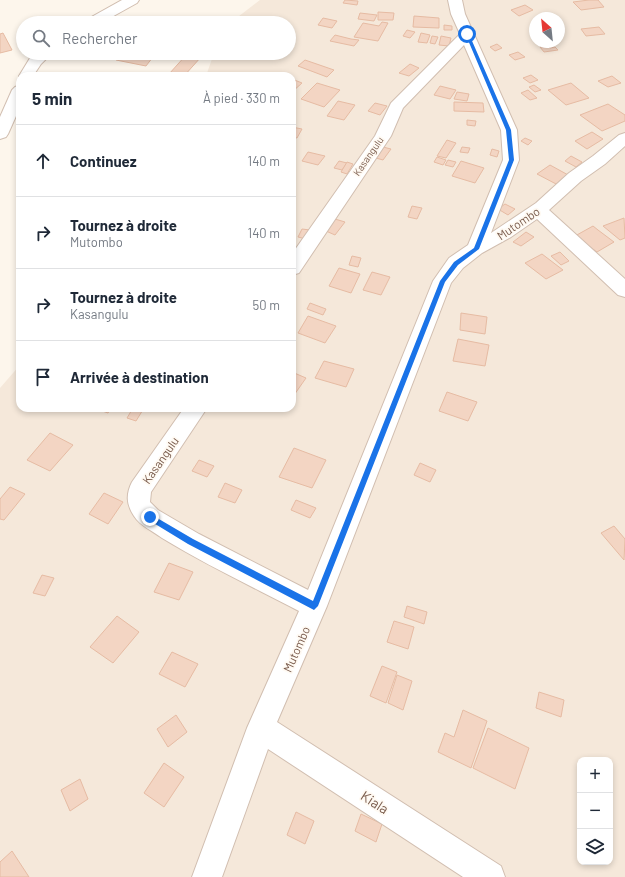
<!DOCTYPE html>
<html lang="fr">
<meta charset="utf-8">
<style>
:root{--surface:#fff;--page:#f2f2f3;--text:#1f2937;--muted:#747a83;--line:#e0e1e3}
body{margin:0;font-family:Barlow,sans-serif;background:var(--page);color:var(--text)}
.controls{position:absolute;right:12px;bottom:12px;display:grid;overflow:hidden;border-radius:8px;box-shadow:0 2px 6px #0003}
.controls button{width:36px;height:36px;display:grid;place-items:center;padding:0;border:0;border-bottom:1px solid var(--line);background:var(--surface);color:var(--text);font:20px sans-serif}
.compass{position:absolute;left:529px;top:12px;width:36px;height:36px;border-radius:50%;background:var(--surface);box-shadow:0 2px 6px #0003;rotate:333deg}
.stop{position:absolute;width:12px;height:12px;margin:-9px;border:3px solid #1a73e8;border-radius:50%;background:#fff}
.stop.end{background:#1a73e8;border-color:#fff;box-shadow:0 1px 4px #0008}
.list{margin:0;padding:0;list-style:none}
h2{display:flex;justify-content:space-between;align-items:center;height:52px;margin:0;padding:0 16px;font-size:17px}
h2 small{font-size:13px;font-weight:400;color:var(--muted)}
.list li{display:grid;grid-template-columns:26px 1fr auto;gap:12px;align-items:center;box-sizing:border-box;height:72px;padding:0 16px;border-top:1px solid var(--line)}
.list b{display:block;font-size:15px;white-space:nowrap}
.list p{margin:0;font-size:13px;white-space:nowrap;color:var(--muted)}
.list em{font-size:13px;font-style:normal;color:var(--muted)}
.icon{flex:none;width:22px;height:22px;fill:none;stroke:currentColor;stroke-width:2;stroke-linecap:round;stroke-linejoin:round}
.map{position:relative;flex:none;width:625px;height:877px;overflow:hidden}
.search{position:absolute;background:var(--surface);box-shadow:0 2px 6px #0003;left:16px;top:16px;width:280px;height:44px;display:flex;align-items:center;gap:10px;box-sizing:border-box;padding:0 14px;border-radius:22px;color:var(--muted);font-size:15px}
.panel{position:absolute;background:var(--surface);box-shadow:0 2px 6px #0003;left:16px;top:72px;width:280px;height:340px;border-radius:12px}
.map>svg:first-child{display:block}
</style>
<div class="map">
<svg width="625" height="877" viewBox="0 0 625 877">
<rect width="100%" height="100%" fill="#fdf6ec"/>
<path fill="#f5e8da" fill-rule="evenodd" d="M260,0H625V877H0V388L20,365V408H292V76H206L214,53H289V23H230ZM535,18H559V42H535ZM580,760H610V862H580Z"/>
<g fill="#f3d5c3" stroke="#e6bba3">
<polygon points="345,0 358,1 357,5 343,3"/>
<polygon points="589,0 598,0 604,7 581,10 573,2"/>
<polygon points="525,5 533,10 519,16 511,10"/>
<polygon points="378,12 394,13 393,20 378,20"/>
<polygon points="360,13 377,15 374,21 358,19"/>
<polygon points="414,16 439,18 439,28 413,27"/>
<polygon points="323,18 337,21 332,28 318,25"/>
<polygon points="382,22 388,23 378,41 354,37 363,23 379,26"/>
<polygon points="444,25 452,26 452,30 444,30"/>
<polygon points="599,27 605,34 586,36 581,29"/>
<polygon points="407,30 415,32 410,38 403,36"/>
<polygon points="3,33 12,50 0,53 0,34"/>
<polygon points="421,33 430,35 427,43 418,42"/>
<polygon points="335,35 351,39 359,40 354,46 330,41"/>
<polygon points="432,36 438,37 435,44 430,43"/>
<polygon points="441,36 451,38 449,46 439,45"/>
<polygon points="497,44 502,48 495,51 490,47"/>
<polygon points="548,46 550,48 555,47 558,50 544,52 540,47"/>
<polygon points="518,52 525,57 515,60 509,55"/>
<polygon points="122,53 156,53 146,66 116,60"/>
<polygon points="187,54 201,57 184,76 169,74"/>
<polygon points="305,60 334,70 327,77 298,66"/>
<polygon points="410,64 419,68 409,76 399,73"/>
<polygon points="531,75 538,80 530,83 523,78"/>
<polygon points="612,76 621,83 608,87 598,81"/>
<polygon points="292,79 302,83 292,92"/>
<polygon points="317,83 340,90 324,107 301,99"/>
<polygon points="571,83 589,98 566,105 548,90"/>
<polygon points="534,85 541,90 535,92 529,87"/>
<polygon points="440,86 456,90 450,99 434,95"/>
<polygon points="528,90 537,98 530,100 521,93"/>
<polygon points="457,92 469,94 467,101 454,99"/>
<polygon points="338,101 355,105 344,120 327,116"/>
<polygon points="454,102 483,103 484,112 454,111"/>
<polygon points="375,103 387,106 380,115 368,111"/>
<polygon points="608,104 625,115 625,121 602,131 580,115"/>
<polygon points="467,120 476,121 475,126 467,125"/>
<polygon points="292,127 302,129 297,138 292,137"/>
<polygon points="592,132 603,139 587,149 575,141"/>
<polygon points="525,138 532,141 528,145 521,141"/>
<polygon points="447,140 456,143 446,158 437,156"/>
<polygon points="383,147 391,149 383,160 376,158"/>
<polygon points="462,147 470,148 468,153 460,152"/>
<polygon points="492,149 499,151 497,157 490,155"/>
<polygon points="308,152 325,156 318,165 302,161"/>
<polygon points="571,156 582,162 576,167 565,161"/>
<polygon points="437,157 446,160 443,165 434,162"/>
<polygon points="448,160 456,162 453,167 445,165"/>
<polygon points="339,161 347,163 342,170 334,168"/>
<polygon points="461,161 484,168 475,183 452,176"/>
<polygon points="347,162 353,164 347,174 341,172"/>
<polygon points="550,165 570,176 558,185 537,174"/>
<polygon points="505,204 515,209 508,215 498,209"/>
<polygon points="412,206 422,208 417,219 408,217"/>
<polygon points="624,218 625,238 620,240 603,226"/>
<polygon points="335,219 345,222 335,235 326,231"/>
<polygon points="593,226 598,230 614,242 597,252 575,236"/>
<polygon points="302,229 310,230 306,239 298,237"/>
<polygon points="526,232 534,237 521,246 513,242"/>
<polygon points="560,252 569,261 561,265 551,256"/>
<polygon points="542,254 563,270 546,279 525,263"/>
<polygon points="352,256 361,258 358,267 349,265"/>
<polygon points="339,268 360,274 351,293 329,286"/>
<polygon points="372,272 390,277 381,295 363,290"/>
<polygon points="310,303 326,309 323,315 307,309"/>
<polygon points="461,313 487,317 485,334 460,330"/>
<polygon points="308,316 336,326 325,343 298,333"/>
<polygon points="458,339 489,345 485,366 453,361"/>
<polygon points="324,361 354,369 346,387 315,378"/>
<polygon points="292,372 306,378 292,398"/>
<polygon points="447,392 477,402 468,421 439,411"/>
<polygon points="94,408 111,408 108,413"/>
<polygon points="133,408 144,408 136,421 127,418"/>
<polygon points="50,433 73,445 50,471 27,460"/>
<polygon points="294,448 326,460 312,488 279,477"/>
<polygon points="199,460 214,466 207,477 192,471"/>
<polygon points="420,463 436,470 430,482 414,475"/>
<polygon points="225,483 242,490 235,503 218,497"/>
<polygon points="10,487 25,494 4,520 0,519 0,499"/>
<polygon points="104,493 123,502 108,524 89,514"/>
<polygon points="296,500 316,508 310,518 291,510"/>
<polygon points="614,526 625,539 624,560 601,533"/>
<polygon points="169,563 193,572 179,600 154,592"/>
<polygon points="42,575 54,578 45,596 33,593"/>
<polygon points="407,606 427,612 424,624 404,617"/>
<polygon points="117,616 139,632 113,663 90,647"/>
<polygon points="394,621 414,627 408,649 387,642"/>
<polygon points="172,652 198,664 185,687 159,674"/>
<polygon points="382,666 397,672 386,703 370,696"/>
<polygon points="397,675 412,681 403,710 388,703"/>
<polygon points="539,692 564,700 561,717 536,708"/>
<polygon points="463,710 487,721 471,768 438,752 445,733 454,737"/>
<polygon points="176,715 187,732 168,747 157,729"/>
<polygon points="488,728 529,748 515,789 473,768"/>
<polygon points="164,763 184,777 164,807 144,793"/>
<polygon points="80,779 88,799 70,811 61,790"/>
<polygon points="296,812 314,821 305,844 287,835"/>
<polygon points="361,814 382,824 376,842 355,831"/>
<polygon points="12,851 29,877 0,877 0,862"/>
</g>
<g fill="none" stroke-linecap="round" stroke-linejoin="round">
<defs>
<g id="minor">
<polygon points="122,0 139,0 137,3 101,23 84,23 86,20"/>
<path d="M448,0H462L465,14L517,130L519,160L491,233L536,203L569,173L593,156L619,135L625,133V146L605,164L581,181L549,210L625,279V297L618,295L537,219L511,237L482,253L463,268L451,283L327,606L277,722L501,866L505,877H463L268,749L222,877H192L247,728L299,611C253,587 206,565 162,538C153,531 140,526 134,516C126,504 126,494 132,482L184,408H207L151,492L150,502L158,510L199,534L308,590L433,281L449,258L468,245L503,160L501,130L464,45L403,108L391,136L299,273L292,275V254L375,136L391,103L460,34L451,14Z"/>
<polygon points="36,53 52,53 41,64 33,76 20,76 20,78 19,76 30,58"/>
<polygon points="20,85 20,107 8,134 6,137 0,139 0,117 12,90 15,87"/>
</g>
</defs>
<use href="#minor" stroke="#d1beb0" stroke-width="2"/>
<use href="#minor" fill="#fff" fill-rule="evenodd"/>
</g>
<polygon fill="#1a73e8" points="465,33 469,34 511,130 514,160 479,249 458,265 445,282 318,606 314,610 188,544 147,519 146,517 150,514 152,515 193,539 313,601 440,281 454,262 474,248 509,160 506,130"/>
<g text-anchor="middle" dominant-baseline="central" stroke-width="3.5" stroke-linejoin="round" paint-order="stroke">
<g font-size="10" fill="#7a5c4d" stroke="#fffaf3">
<text transform="translate(368 156) rotate(-55)">Kasangulu</text>
</g>
<g font-size="12" fill="#7a5c4d" stroke="#fffaf3">
<text transform="translate(518 223) rotate(-34)">Mutombo</text>
<text transform="translate(160 460) rotate(-55)">Kasangulu</text>
<text transform="translate(296 649) rotate(-66)">Mutombo</text>
</g>
<g font-size="14" fill="#7a5c4d" stroke="#fffaf3">
<text transform="translate(375 802) rotate(33)">Kiala</text>
</g>
</g>
</svg>
<div class="controls">
<button>+</button>
<button>−</button>
<button><svg class="icon" aria-label="layers" viewBox="0 0 24 24"><path d="M12 4l9 5-9 5-9-5zM3 14l9 5 9-5"/></svg></button>
</div>
<svg class="compass" viewBox="-18 -18 36 36"><path d="M0-13l5 13h-10z" fill="#e53935"/><path d="M0 13l5-13h-10z" fill="#747a83"/></svg>
<div class="stop" style="left:467px;top:34px"></div>
<div class="stop end" style="left:150px;top:517px"></div>
<div class="search"><svg class="icon" aria-label="search" viewBox="0 0 24 24"><circle cx="10" cy="10" r="6"/><path d="M15 15l6 6"/></svg>Rechercher</div>
<section class="panel">
<h2>5 min<small>À pied · 330 m</small></h2>
<ul class="list">
<li><svg class="icon" aria-label="ahead" viewBox="0 0 24 24"><path d="M12 20V5M6 11l6-6 6 6"/></svg><div><b>Continuez</b></div><em>140 m</em></li>
<li><svg class="icon" aria-label="right" viewBox="0 0 24 24"><path d="M7 20v-9h11M14 6l5 5-5 5"/></svg><div><b>Tournez à droite</b><p>Mutombo</p></div><em>140 m</em></li>
<li><svg class="icon" aria-label="right" viewBox="0 0 24 24"><path d="M7 20v-9h11M14 6l5 5-5 5"/></svg><div><b>Tournez à droite</b><p>Kasangulu</p></div><em>50 m</em></li>
<li><svg class="icon" aria-label="arrive" viewBox="0 0 24 24"><path d="M6 21V4h12l-3 4 3 4H6"/></svg><div><b>Arrivée à destination</b></div></li>
</ul>
</section>
</div>
